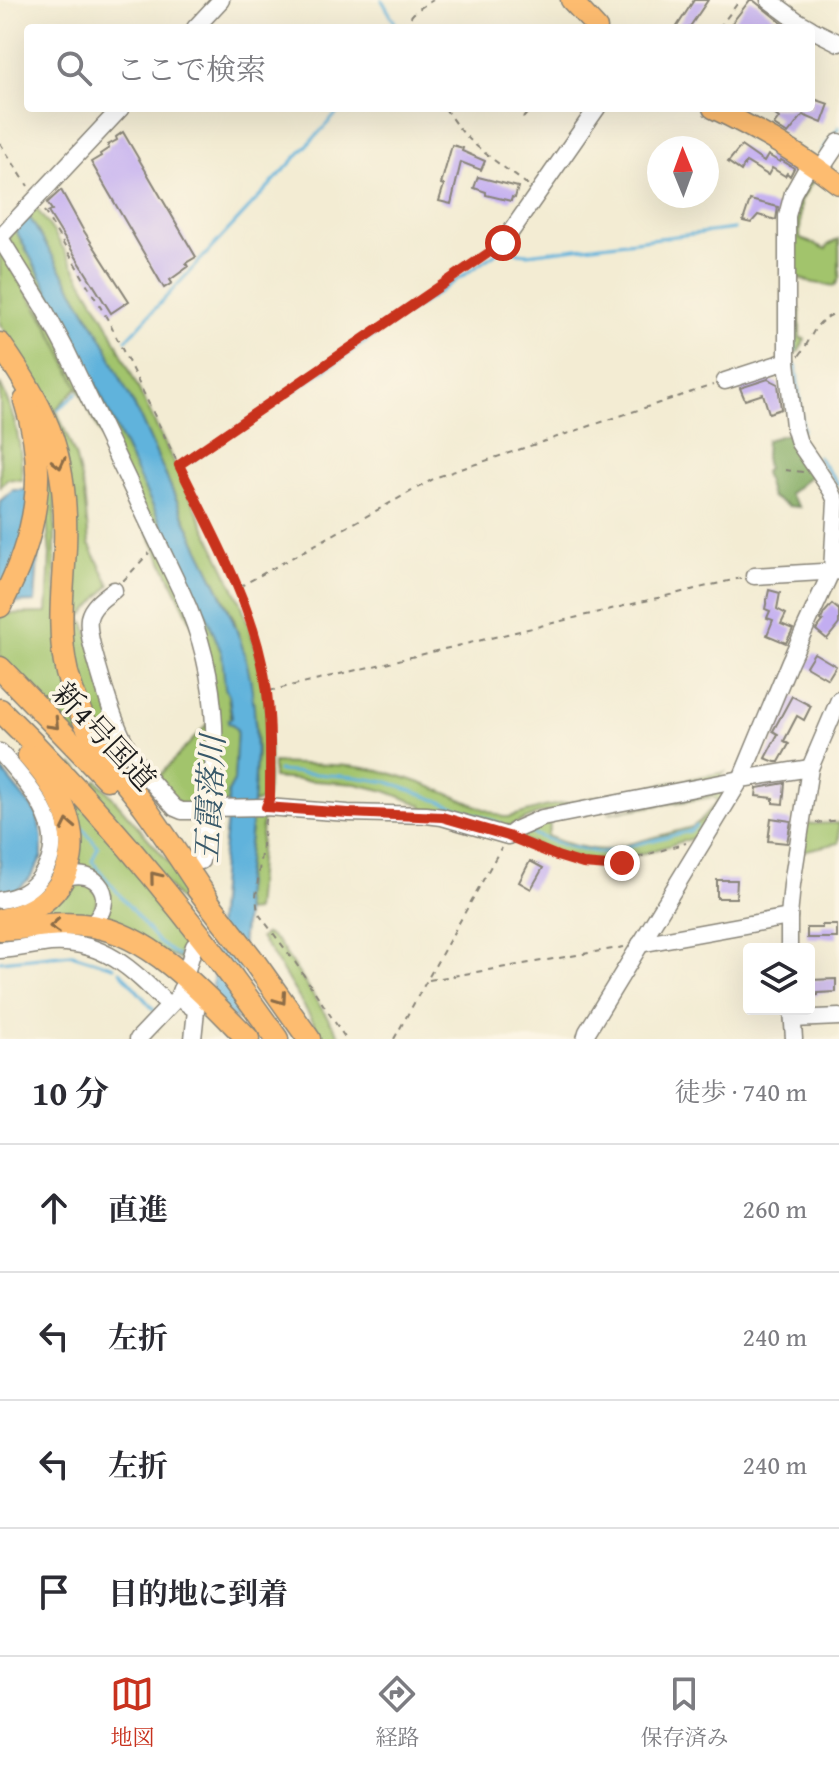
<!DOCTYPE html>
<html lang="ja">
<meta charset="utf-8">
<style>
:root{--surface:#fff;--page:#f2f2f3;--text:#2b2b33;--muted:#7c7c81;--line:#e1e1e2;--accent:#c8321e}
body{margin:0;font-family:"Gentium Book Plus","Noto Serif JP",serif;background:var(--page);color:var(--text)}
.controls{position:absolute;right:24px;bottom:24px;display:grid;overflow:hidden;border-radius:8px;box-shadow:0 8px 32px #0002}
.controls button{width:72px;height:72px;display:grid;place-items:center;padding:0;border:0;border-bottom:2px solid var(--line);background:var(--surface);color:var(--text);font:40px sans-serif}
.compass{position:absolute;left:647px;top:136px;width:72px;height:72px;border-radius:50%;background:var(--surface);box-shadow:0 8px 32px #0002;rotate:359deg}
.stop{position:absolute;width:24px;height:24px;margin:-18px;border:6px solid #c8321e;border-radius:50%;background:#fff}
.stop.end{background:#c8321e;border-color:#fff;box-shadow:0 2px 8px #0008}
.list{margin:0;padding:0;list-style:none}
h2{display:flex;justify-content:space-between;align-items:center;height:104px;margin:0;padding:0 32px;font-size:34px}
h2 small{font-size:26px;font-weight:400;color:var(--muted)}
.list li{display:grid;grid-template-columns:52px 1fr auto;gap:24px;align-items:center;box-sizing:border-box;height:128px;padding:0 32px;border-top:2px solid var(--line)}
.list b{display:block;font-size:30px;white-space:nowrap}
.list em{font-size:26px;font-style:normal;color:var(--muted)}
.icon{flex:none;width:44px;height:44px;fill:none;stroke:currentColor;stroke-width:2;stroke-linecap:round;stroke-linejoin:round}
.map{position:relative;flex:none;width:839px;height:1039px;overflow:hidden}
.search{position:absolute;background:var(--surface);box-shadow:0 8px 32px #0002;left:24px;right:24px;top:24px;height:88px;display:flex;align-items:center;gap:20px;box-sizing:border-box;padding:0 28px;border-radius:8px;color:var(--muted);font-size:30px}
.sheet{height:616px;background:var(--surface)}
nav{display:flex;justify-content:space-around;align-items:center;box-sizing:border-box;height:112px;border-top:2px solid var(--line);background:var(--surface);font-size:22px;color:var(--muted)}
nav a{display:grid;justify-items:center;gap:4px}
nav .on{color:var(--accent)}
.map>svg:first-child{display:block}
</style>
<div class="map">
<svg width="839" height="1039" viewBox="0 0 839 1039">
<rect width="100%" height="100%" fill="#fcf5e5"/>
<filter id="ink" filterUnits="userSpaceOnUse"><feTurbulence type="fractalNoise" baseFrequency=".0125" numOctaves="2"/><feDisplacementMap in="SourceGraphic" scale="16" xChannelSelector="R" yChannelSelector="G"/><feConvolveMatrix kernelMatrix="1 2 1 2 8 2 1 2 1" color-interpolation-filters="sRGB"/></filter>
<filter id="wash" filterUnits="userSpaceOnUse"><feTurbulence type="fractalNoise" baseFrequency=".006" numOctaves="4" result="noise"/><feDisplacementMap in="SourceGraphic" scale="32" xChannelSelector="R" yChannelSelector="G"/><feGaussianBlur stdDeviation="1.8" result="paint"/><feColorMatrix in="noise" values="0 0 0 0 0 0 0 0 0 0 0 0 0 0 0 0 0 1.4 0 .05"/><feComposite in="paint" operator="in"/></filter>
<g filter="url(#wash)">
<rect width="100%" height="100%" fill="#f3ecd3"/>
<g fill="#a2c46c" stroke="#5f7044" stroke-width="2">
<polygon points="809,171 816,175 801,201 800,238 826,249 828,245 839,239 839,278 835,286 814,283 797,278 797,308 800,310 800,338 805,339 799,351 794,353 790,226"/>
<path d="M36,208L53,231L107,323L241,603C260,655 271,706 269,762C268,774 268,787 266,799L253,803L257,752L256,727L247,665L234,619L197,545L139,415L114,367L106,345L28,215Z"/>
<polygon points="15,229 72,334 142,484 206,614 222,654 232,724 237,730 234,781 228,792 228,803 218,803 211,663 11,248 9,235"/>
<polygon points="0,249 48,326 78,387 56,409 75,455 84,492 89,544 110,585 80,619 85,623 123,752 118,761 92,719 70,651 72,551 27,367 0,324"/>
<path d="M0,384C15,414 22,446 22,480L7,479L0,487Z"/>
<polygon points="43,449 55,475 55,587 91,750 0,658 0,614 47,613 50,555 46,511 42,498"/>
<polygon points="211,720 209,802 184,808 161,786 161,780 158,777"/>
<polygon points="37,755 99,822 191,941 190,945 183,951 180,952 179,956 182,961 100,923 109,908 79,872"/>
<path d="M273,763C309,765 349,763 385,772C425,782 465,801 503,817H509L544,807L725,772L718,780L537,814L505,828L423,811L422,805L385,791L356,784L273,778Z"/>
<polygon points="73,765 93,783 97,780 100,783 172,866 205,908 203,929 71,768"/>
<path d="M728,791L697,837C667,845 624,863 595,861C569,860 542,846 518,838L549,821L550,827L547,836C567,845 585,850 607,850L692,827L700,821L718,801L713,797L608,813Z"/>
<polygon points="253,810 263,812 255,911 245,912 243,899"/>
<polygon points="839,823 839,843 802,851 806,824"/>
<polygon points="86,881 99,895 91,919 30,924 68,882"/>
<polygon points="266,934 277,941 342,1039 324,1039 272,954 260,938"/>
</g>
<polygon fill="#81aa60" stroke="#4e633e" stroke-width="2" points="790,433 813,474 789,494 799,507 788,506 771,497 764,472 767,468 765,457 766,440"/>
<g fill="#61b3dc" stroke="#3e687c" stroke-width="2">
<path d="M28,215L106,345C115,370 128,393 140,417C159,459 177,503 197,545C216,585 236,619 247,663C265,741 251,820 243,899L245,912L236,1021L212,997L222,861L228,810V792L234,781L237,730L232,724L228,723V719L232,718L229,696L225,688L222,654L206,614L142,484L72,334L15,229Z"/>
<polygon points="13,490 34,490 39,540 35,602 0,603 0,501"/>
<polygon points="0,768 37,814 42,837 42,857 30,878 17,890 0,893"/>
</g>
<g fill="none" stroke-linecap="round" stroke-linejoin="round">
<g stroke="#61b3dc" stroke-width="3">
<polyline points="382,0 398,28"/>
<polyline points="822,151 839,127"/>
<polyline points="795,298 795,350"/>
<polyline points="126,340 342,108"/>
<polyline points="796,366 803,430"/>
<polyline points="58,410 77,393"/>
<polyline points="818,457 839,485"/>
<polyline points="191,461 505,247 519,253 527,254 734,229"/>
<polyline points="278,771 355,777 388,782 501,824"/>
<polyline points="79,824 98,847 92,861 159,943 178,956"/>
<polyline points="527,832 565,846 601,853 690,831 696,826"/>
<polyline points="0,961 72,954 114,967"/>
<polyline points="120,971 154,1010"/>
</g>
</g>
<g id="blocks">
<g fill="#c2adf1">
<polygon points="694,0 708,0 689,28 676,28"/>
<polygon points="750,0 753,0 788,28 728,28"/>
<polygon points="811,98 829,104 822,123 803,115 788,134 774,125 779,118 766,108 811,108"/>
<polygon points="123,132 196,257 186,263 188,267 170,280 172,283 164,288 91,162 101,156 100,154 109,148 108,145 117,140 116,137"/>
<polygon points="452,145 463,148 462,151 485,161 481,170 461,162 451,204 439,201 444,185 441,184"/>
<polygon points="741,146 764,162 768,155 780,162 781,160 794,168 790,176 787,173 785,176 772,168 768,175 746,162 741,171 728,162"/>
<polygon points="478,177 518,187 515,198 512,197 511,201 486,195 486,192 474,188"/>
<polygon points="61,190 82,228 129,301 111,313 48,212 52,210 47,203"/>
<polygon points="750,200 778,207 776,220 758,215 751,223 743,221"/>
<polygon points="768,379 778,384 781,409 769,413 763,394 745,400 740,388"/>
<polygon points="769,590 780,593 777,609 786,614 781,624 793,629 786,643 767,635 773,620 767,618 770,611 765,609"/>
<polygon points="832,604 839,610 839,624 827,639 816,630 823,621 821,620 824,613"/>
<polygon points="814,653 836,666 828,679 806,666"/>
<polygon points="792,696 811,706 804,720 797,716 784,741 789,744 779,762 775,762 765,758 778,734 773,731"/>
<polygon points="785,783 783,804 773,803 773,798 756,796 757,788"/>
<polygon points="771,818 791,821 787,843 768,841"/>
<polygon points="530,861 543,868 531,889 519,882"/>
<polygon points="717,880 737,880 736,898 717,898"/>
<polygon points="822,925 837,925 837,938 807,938 807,928 822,928"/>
<polygon points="836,979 836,992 818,993 818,995 809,996 809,980"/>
</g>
</g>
</g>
<g filter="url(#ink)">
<use href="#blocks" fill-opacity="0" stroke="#888478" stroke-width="2"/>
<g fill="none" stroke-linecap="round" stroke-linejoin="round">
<defs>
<g id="minor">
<polyline points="769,0 796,20 810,28"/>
<polyline points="195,28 221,0"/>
<polyline points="811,29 839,43"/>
<polyline points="821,169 839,142"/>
<polyline points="0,237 121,108"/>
<path d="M0,238L43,307L66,350L182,593C224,684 219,765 201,861"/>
<polyline points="503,243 597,108"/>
<polyline points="725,381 787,361"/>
<polyline points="754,576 839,571"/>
<path d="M114,590C105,597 92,605 89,618C87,633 94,653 98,667C107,697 115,728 132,755C143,774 160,792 175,808L182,811H210"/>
<path d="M0,752C28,785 74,832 41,876C31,891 18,897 0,900"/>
<polyline points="210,808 266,807 348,813 426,815 442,817 508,836 517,829 542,818 741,779 810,768"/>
<path d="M64,878C98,865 120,900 90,926"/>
<polyline points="640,944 789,917"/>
<polyline points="789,949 789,917 792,884 810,768 839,700"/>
<path d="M0,950C17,949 33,945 50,943C104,939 134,971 169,1006"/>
<polyline points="186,973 194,946"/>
<polyline points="178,997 196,1010 193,1039"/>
<polyline points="792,1009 794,1039"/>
<polyline points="793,1019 839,1017"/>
<polyline points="138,1039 178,997 181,989"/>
<polyline points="585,1039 587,1032 741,779 790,661 832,570 836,501 831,490 799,443 794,426 787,361 787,216 793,193 810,163"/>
</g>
<g id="major">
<polyline points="571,0 597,28"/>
<path d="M713,108C757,129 800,154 839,184"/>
</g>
<g id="highway">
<path d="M0,344C50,414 68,460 65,547C63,590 57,631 67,673C74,698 84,724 98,746C112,768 130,787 146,809C167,838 187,869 207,899"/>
<path d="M0,606C36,538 49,475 25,401"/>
<polyline points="0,668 107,779"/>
<path d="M0,710C103,811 194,921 277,1039"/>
<polyline points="198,889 253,960 309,1039"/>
<path d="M1,920C51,910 82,872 68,820C61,796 45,774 29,756"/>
<path d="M0,929C30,928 62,921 92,926C152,935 207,997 248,1039"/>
</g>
</defs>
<use href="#minor" stroke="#888478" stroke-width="19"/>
<use href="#major" stroke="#888478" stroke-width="23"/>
<use href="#highway" stroke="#888478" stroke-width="25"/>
<g stroke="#888478" stroke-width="2" stroke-dasharray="6 6" stroke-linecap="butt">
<path d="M407,28C407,14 422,7 433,0"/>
<polyline points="719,28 740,0"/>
<path d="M445,108C465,143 496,161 528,185"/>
<polyline points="523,118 532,108"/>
<polyline points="0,143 28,186"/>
<path d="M44,211L108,320L238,587C247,612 257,637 263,664C272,706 270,750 270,793"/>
<path d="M799,356C815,335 811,322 839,312"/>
<polyline points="180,464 492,250"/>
<polyline points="785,470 803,472"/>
<polyline points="123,581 149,553"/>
<polyline points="239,587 437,477 713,385"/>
<polyline points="269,691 741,578"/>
<polyline points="265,819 256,897 258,913 295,962 346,1039"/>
<polyline points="816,823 839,820"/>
<polyline points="523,842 583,864 608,866 686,843"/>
<polyline points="429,980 624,947"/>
<polyline points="394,1039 501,848"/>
</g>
<use href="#minor" stroke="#fff" stroke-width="16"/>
<use href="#major" stroke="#fdbc70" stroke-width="20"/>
<use href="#highway" stroke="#fdbc70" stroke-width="22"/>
</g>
<defs><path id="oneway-chevron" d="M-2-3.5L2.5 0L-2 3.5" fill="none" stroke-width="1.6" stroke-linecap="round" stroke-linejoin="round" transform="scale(2)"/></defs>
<g stroke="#8c6c46">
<use href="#oneway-chevron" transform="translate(59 463) rotate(77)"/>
<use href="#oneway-chevron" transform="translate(54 724) rotate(46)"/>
<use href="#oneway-chevron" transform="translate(68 825) rotate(-102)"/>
<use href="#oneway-chevron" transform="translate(155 877) rotate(-129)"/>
<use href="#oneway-chevron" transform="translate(55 926) rotate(176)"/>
<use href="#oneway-chevron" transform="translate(281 999) rotate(55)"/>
</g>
</g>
<g fill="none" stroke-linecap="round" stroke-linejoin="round" filter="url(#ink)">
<path stroke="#c8321e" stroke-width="10" d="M503,243L179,465C210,529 247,593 262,663C272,707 270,752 270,797L266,807L348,813L442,817L508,836L557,856L583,864L608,866L622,863"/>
</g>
<g text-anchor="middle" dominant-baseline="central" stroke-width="7" stroke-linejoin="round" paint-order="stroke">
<g font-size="30" fill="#1c1c1c" stroke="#fcf5e5">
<text transform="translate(105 736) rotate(47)">新4号国道</text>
</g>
<g font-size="32" font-style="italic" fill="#385869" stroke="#fcf5e5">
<text transform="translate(209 799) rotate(-87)">五霞落川</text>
</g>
</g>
</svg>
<div class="controls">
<button><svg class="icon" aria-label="layers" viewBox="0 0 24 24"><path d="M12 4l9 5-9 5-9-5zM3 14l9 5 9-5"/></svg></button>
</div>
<svg class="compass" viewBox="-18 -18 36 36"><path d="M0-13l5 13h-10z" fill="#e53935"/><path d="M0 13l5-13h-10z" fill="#7c7c81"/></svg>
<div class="stop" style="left:503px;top:243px"></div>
<div class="stop end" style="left:622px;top:863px"></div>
<div class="search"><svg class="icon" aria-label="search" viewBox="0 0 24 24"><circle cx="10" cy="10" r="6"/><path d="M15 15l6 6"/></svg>ここで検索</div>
</div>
<section class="sheet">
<h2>10 分<small>徒歩 · 740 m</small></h2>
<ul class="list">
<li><svg class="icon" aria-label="ahead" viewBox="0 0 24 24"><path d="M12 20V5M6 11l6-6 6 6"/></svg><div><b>直進</b></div><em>260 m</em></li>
<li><svg class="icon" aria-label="left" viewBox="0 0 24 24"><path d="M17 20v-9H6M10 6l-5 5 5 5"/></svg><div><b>左折</b></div><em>240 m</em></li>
<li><svg class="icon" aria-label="left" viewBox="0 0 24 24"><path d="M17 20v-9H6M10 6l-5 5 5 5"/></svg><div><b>左折</b></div><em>240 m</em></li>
<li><svg class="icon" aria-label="arrive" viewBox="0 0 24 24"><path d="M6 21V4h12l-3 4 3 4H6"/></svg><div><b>目的地に到着</b></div></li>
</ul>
</section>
<nav>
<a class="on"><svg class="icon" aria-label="map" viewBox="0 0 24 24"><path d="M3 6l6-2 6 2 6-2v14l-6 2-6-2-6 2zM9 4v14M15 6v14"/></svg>地図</a>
<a><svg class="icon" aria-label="directions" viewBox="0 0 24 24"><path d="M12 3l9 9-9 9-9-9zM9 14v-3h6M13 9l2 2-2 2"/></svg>経路</a>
<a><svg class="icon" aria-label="saved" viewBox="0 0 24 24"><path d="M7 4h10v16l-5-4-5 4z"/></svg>保存済み</a>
</nav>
